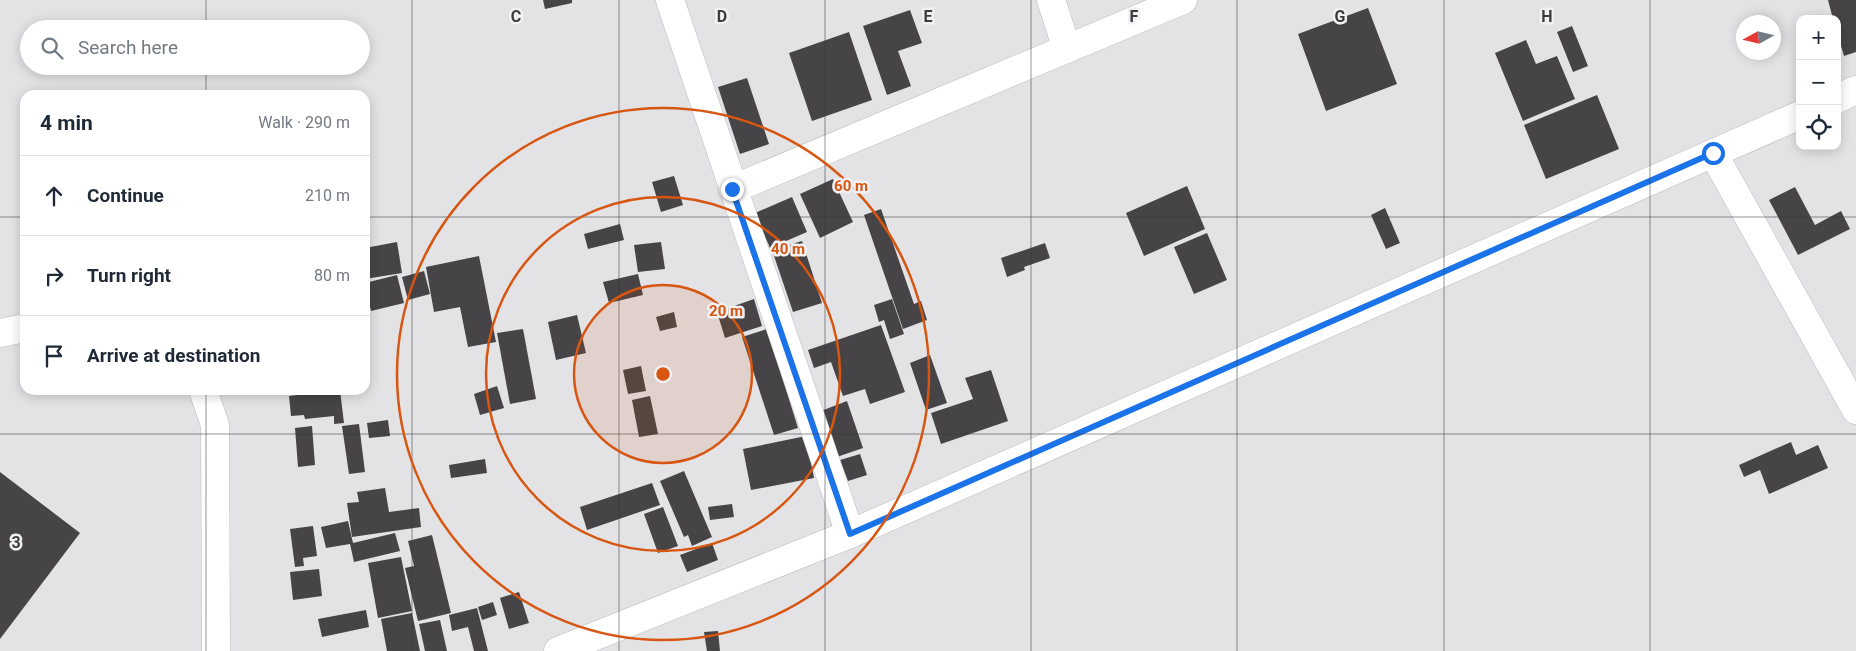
<!DOCTYPE html>
<meta charset="utf-8">
<style>
:root{--surface:#fff;--page:#f6f6f7;--text:#1f2937;--muted:#747a83;--line:#e0e1e3}
body{margin:0;font-family:Roboto,sans-serif;background:var(--page);color:var(--text)}
.controls{position:absolute;right:15px;top:15px;display:grid;overflow:hidden;border-radius:10px;box-shadow:0 2px 12px #0003}
.controls button{width:45px;height:45px;display:grid;place-items:center;padding:0;border:0;border-bottom:1px solid var(--line);background:var(--surface);color:var(--text);font:25px sans-serif}
.compass{position:absolute;left:1736px;top:15px;width:45px;height:45px;border-radius:50%;background:var(--surface);box-shadow:0 2px 12px #0003;rotate:262deg}
.stop{position:absolute;width:15px;height:15px;margin:-11px;border:4px solid #1a73e8;border-radius:50%;background:#fff}
.stop.end{background:#1a73e8;border-color:#fff;box-shadow:0 1px 5px #0008}
.list{margin:0;padding:0;list-style:none}
h2{display:flex;justify-content:space-between;align-items:center;height:65px;margin:0;padding:0 20px;font-size:21px}
h2 small{font-size:16px;font-weight:400;color:var(--muted)}
.list li{display:grid;grid-template-columns:32px 1fr auto;gap:15px;align-items:center;box-sizing:border-box;height:80px;padding:0 20px;border-top:1px solid var(--line)}
.list b{display:block;font-size:19px;white-space:nowrap}
.list em{font-size:16px;font-style:normal;color:var(--muted)}
.icon{flex:none;width:28px;height:28px;fill:none;stroke:currentColor;stroke-width:2;stroke-linecap:round;stroke-linejoin:round}
.map{position:relative;flex:none;width:1856px;height:651px;overflow:hidden}
.search{position:absolute;background:var(--surface);box-shadow:0 2px 12px #0003;left:20px;top:20px;width:350px;height:55px;display:flex;align-items:center;gap:12px;box-sizing:border-box;padding:0 18px;border-radius:28px;color:var(--muted);font-size:19px}
.panel{position:absolute;background:var(--surface);box-shadow:0 2px 12px #0003;left:20px;top:90px;width:350px;height:305px;border-radius:15px}
.map>svg:first-child{display:block}
</style>
<div class="map">
<svg width="1856" height="651" viewBox="0 0 1856 651">
<rect width="100%" height="100%" fill="#e3e3e6"/>
<g fill="#464446">
<polygon points="543,0 572,0 572,3 545,9"/>
<polygon points="1828,0 1856,0 1856,52 1844,56 1837,32 1837,19 1833,19"/>
<polygon points="1368,8 1397,84 1326,111 1298,34"/>
<polygon points="910,10 922,43 898,51 911,86 887,95 863,26"/>
<polygon points="1572,26 1588,66 1573,72 1557,32"/>
<polygon points="849,32 872,100 812,121 789,53"/>
<polygon points="1526,40 1536,64 1557,56 1575,99 1523,121 1495,53"/>
<polygon points="747,78 769,144 740,154 718,87"/>
<polygon points="1597,95 1619,149 1546,179 1524,125"/>
<polygon points="674,176 683,205 661,212 652,182"/>
<polygon points="833,179 853,222 820,238 800,194"/>
<polygon points="1187,186 1205,229 1144,256 1126,213"/>
<polygon points="1795,187 1815,225 1841,211 1850,229 1798,255 1769,200"/>
<polygon points="792,197 807,232 770,248 755,213"/>
<polygon points="1385,208 1400,243 1386,249 1371,215"/>
<polygon points="881,209 914,304 921,301 927,320 903,329 864,215"/>
<polygon points="620,224 624,240 588,249 584,234"/>
<polygon points="1207,233 1227,280 1194,294 1174,247"/>
<polygon points="802,241 822,303 793,312 772,250"/>
<polygon points="397,242 402,273 365,279 365,248"/>
<polygon points="661,242 665,269 638,272 634,245"/>
<polygon points="1045,243 1050,258 1024,267 1025,270 1007,277 1001,258"/>
<polygon points="479,256 496,342 468,347 460,307 434,312 426,267"/>
<polygon points="424,271 430,294 408,300 402,277"/>
<polygon points="638,274 643,295 609,303 603,282"/>
<polygon points="397,275 404,303 371,311 365,283"/>
<polygon points="754,299 762,326 725,338 717,312"/>
<polygon points="892,299 904,334 890,339 884,320 879,322 874,305"/>
<polygon points="674,312 677,327 660,331 656,317"/>
<polygon points="577,315 586,353 556,360 548,322"/>
<polygon points="881,325 905,392 870,404 865,389 843,396 831,362 814,368 808,350"/>
<polygon points="523,329 536,399 510,404 497,333"/>
<polygon points="767,329 798,428 774,435 742,337"/>
<polygon points="930,355 947,403 926,410 910,363"/>
<polygon points="641,366 646,391 628,394 623,370"/>
<polygon points="991,370 1008,421 941,444 931,413 973,399 965,378"/>
<polygon points="497,386 504,408 480,415 474,394"/>
<polygon points="340,390 344,423 334,424 334,416 305,419 304,415 291,416 289,396"/>
<polygon points="650,396 658,434 639,437 632,400"/>
<polygon points="847,401 863,448 837,457 821,411"/>
<polygon points="388,420 390,436 369,438 367,423"/>
<polygon points="359,424 365,472 349,474 342,426"/>
<polygon points="312,426 315,465 298,467 295,428"/>
<polygon points="806,436 814,478 751,490 743,449"/>
<polygon points="1791,442 1796,455 1818,445 1828,468 1769,494 1760,470 1744,477 1739,465"/>
<polygon points="860,454 867,475 848,481 840,460"/>
<polygon points="485,459 487,473 451,478 449,465"/>
<polygon points="684,471 712,537 692,546 688,535 684,537 660,481"/>
<polygon points="0,472 80,533 0,639"/>
<polygon points="652,483 660,505 587,530 580,507"/>
<polygon points="385,488 389,512 419,508 421,527 352,537 347,503 359,502 357,492"/>
<polygon points="732,504 734,517 710,520 708,507"/>
<polygon points="663,507 678,546 658,553 644,514"/>
<polygon points="348,521 353,543 395,533 400,551 354,562 350,544 326,548 321,527"/>
<polygon points="313,526 317,556 303,558 304,566 295,567 290,529"/>
<polygon points="432,535 451,613 418,621 405,568 414,566 408,541"/>
<polygon points="712,543 718,560 687,572 680,555"/>
<polygon points="401,557 412,611 378,618 368,563"/>
<polygon points="319,569 322,596 293,600 290,572"/>
<polygon points="519,592 529,623 509,629 500,598"/>
<polygon points="493,602 497,615 482,620 478,607"/>
<polygon points="477,608 488,651 474,651 468,627 452,631 449,615"/>
<polygon points="366,610 369,627 322,637 318,619"/>
<polygon points="412,613 420,651 387,651 381,619"/>
<polygon points="440,620 447,651 425,651 419,624"/>
<polygon points="718,631 720,651 707,651 704,632"/>
</g>
<g fill="none" stroke-linecap="round" stroke-linejoin="round">
<defs>
<g id="street">
<polyline points="670,0 850,534"/>
<polyline points="1051,0 1067,49"/>
<polyline points="1837,99 1856,90"/>
<polyline points="1713,153 1856,410"/>
<polyline points="733,189 1183,0"/>
<polyline points="0,333 25,328"/>
<polyline points="203,390 215,425 216,651"/>
<polyline points="558,651 850,534 1800,115"/>
</g>
</defs>
<use href="#street" stroke="#bdbcbf" stroke-width="29"/>
<use href="#street" stroke="#fff" stroke-width="28"/>
</g>
<g fill="none" stroke-linecap="round" stroke-linejoin="round">
<polyline stroke="#1a73e8" stroke-width="6" points="732,189 850,534 1713,153"/>
</g>
<path fill="none" stroke="#3c3c3d" stroke-width="1" stroke-opacity="0.55" d="M206,0V29M412,0V651M619,0V651M825,0V651M1031,0V651M1237,0V651M1444,0V651M1650,0V651M206,66V95M0,217H25M365,217H1856M206,390V651M0,434H1856"/>
<circle cx="663" cy="374" r="89" fill="#d75611" fill-opacity=".12"/>
<g fill="none" stroke="#d75611" stroke-width="2.5">
<circle cx="663" cy="374" r="89"/>
<circle cx="663" cy="374" r="177"/>
<circle cx="663" cy="374" r="266"/>
</g>
<g font-size="16" text-anchor="middle" font-weight="bold" fill="#3c3c3d" stroke="#f1f0f3" stroke-width="5" stroke-linejoin="round" paint-order="stroke">
<text x="516" y="22">C</text>
<text x="722" y="22">D</text>
<text x="928" y="22">E</text>
<text x="1134" y="22">F</text>
<text x="1340" y="22">G</text>
<text x="1547" y="22">H</text>
<text x="16" y="548">3</text>
</g>
<circle cx="663" cy="374" r="8" fill="#d75611" stroke="#f1f0f3" stroke-width="2.5"/>
<g font-size="15" text-anchor="middle" font-weight="bold" fill="#d75611" stroke="#f1f0f3" stroke-width="5" stroke-linejoin="round" paint-order="stroke">
<text x="851" y="191">60 m</text>
<text x="788" y="254">40 m</text>
<text x="726" y="316">20 m</text>
</g>
</svg>
<div class="controls">
<button>+</button>
<button>−</button>
<button><svg class="icon" aria-label="locate" viewBox="0 0 24 24"><circle cx="12" cy="12" r="6"/><path d="M12 2v4M12 18v4M2 12h4M18 12h4"/></svg></button>
</div>
<svg class="compass" viewBox="-18 -18 36 36"><path d="M0-13l5 13h-10z" fill="#e53935"/><path d="M0 13l5-13h-10z" fill="#747a83"/></svg>
<div class="stop" style="left:1713px;top:153px"></div>
<div class="stop end" style="left:732px;top:189px"></div>
<div class="search"><svg class="icon" aria-label="search" viewBox="0 0 24 24"><circle cx="10" cy="10" r="6"/><path d="M15 15l6 6"/></svg>Search here</div>
<section class="panel">
<h2>4 min<small>Walk · 290 m</small></h2>
<ul class="list">
<li><svg class="icon" aria-label="ahead" viewBox="0 0 24 24"><path d="M12 20V5M6 11l6-6 6 6"/></svg><div><b>Continue</b></div><em>210 m</em></li>
<li><svg class="icon" aria-label="right" viewBox="0 0 24 24"><path d="M7 20v-9h11M14 6l5 5-5 5"/></svg><div><b>Turn right</b></div><em>80 m</em></li>
<li><svg class="icon" aria-label="arrive" viewBox="0 0 24 24"><path d="M6 21V4h12l-3 4 3 4H6"/></svg><div><b>Arrive at destination</b></div></li>
</ul>
</section>
</div>
